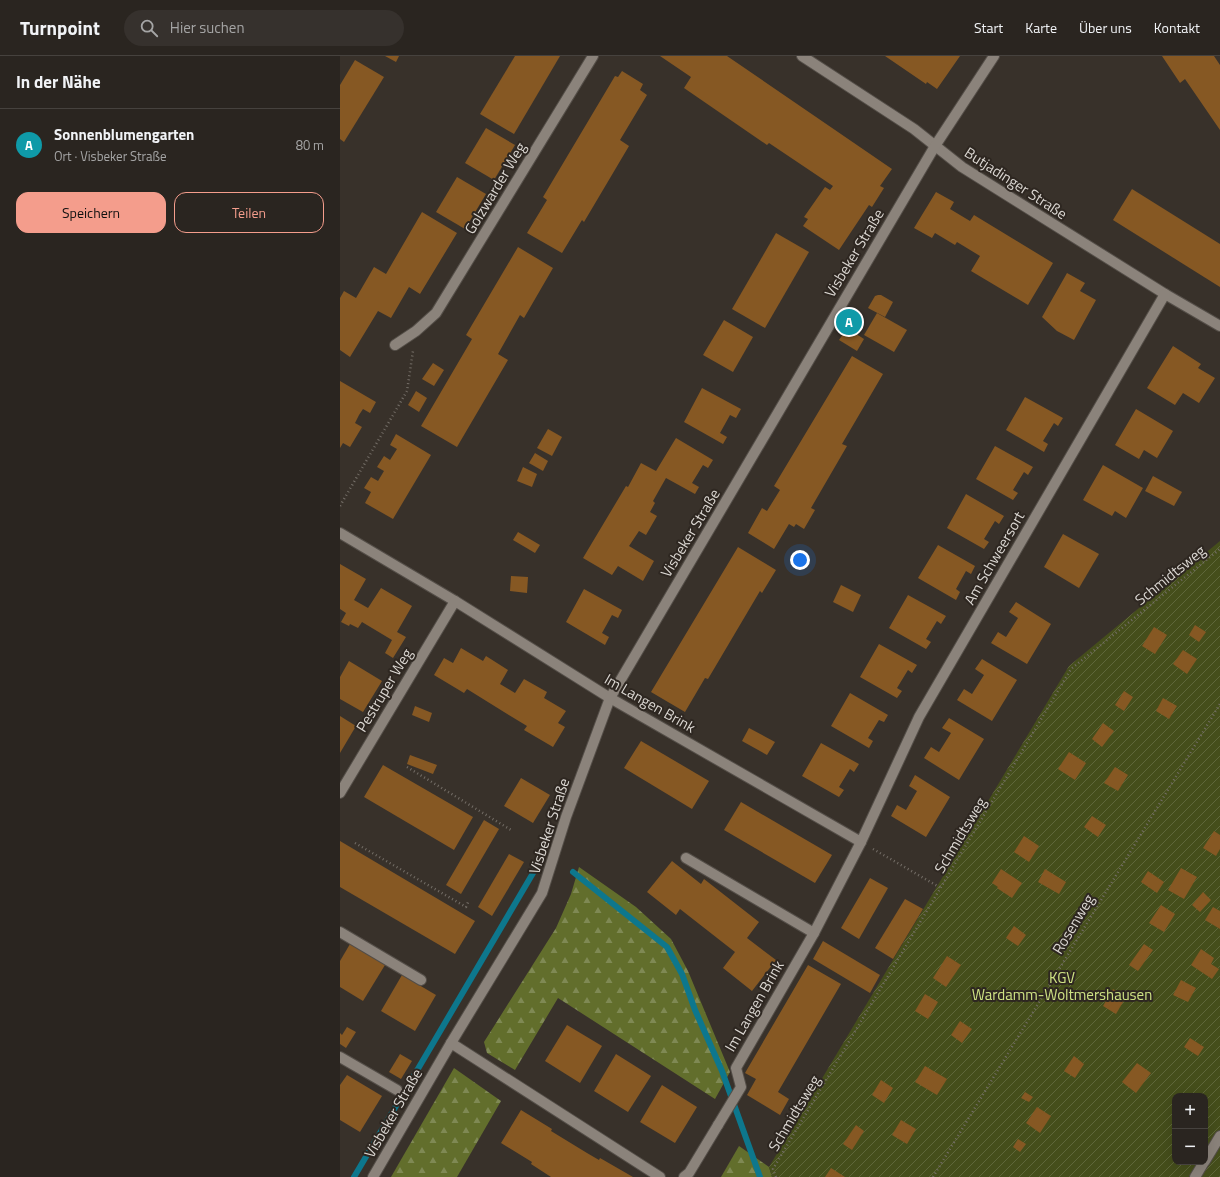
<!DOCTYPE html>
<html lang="de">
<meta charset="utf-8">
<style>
:root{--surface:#2a2520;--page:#36312d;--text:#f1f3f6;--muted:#a5a5a5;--line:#46423e;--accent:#f49d8c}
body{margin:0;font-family:"Titillium Web",sans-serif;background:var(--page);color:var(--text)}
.controls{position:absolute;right:12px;bottom:12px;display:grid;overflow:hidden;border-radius:8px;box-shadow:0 4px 16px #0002}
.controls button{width:36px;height:36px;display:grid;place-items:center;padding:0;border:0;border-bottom:1px solid var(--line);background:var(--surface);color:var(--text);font:20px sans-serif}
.you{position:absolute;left:460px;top:504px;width:14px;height:14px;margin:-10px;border:3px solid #fff;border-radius:50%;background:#1a73e8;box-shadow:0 0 0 6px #1a73e833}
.badge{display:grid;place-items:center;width:26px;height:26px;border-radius:50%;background:var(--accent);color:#fff;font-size:13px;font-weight:700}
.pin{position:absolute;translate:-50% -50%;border:2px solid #fff;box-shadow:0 1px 4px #0006}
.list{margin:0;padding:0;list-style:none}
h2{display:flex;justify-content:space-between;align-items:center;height:52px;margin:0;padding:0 16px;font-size:17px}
h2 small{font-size:13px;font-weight:400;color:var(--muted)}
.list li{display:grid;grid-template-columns:26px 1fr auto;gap:12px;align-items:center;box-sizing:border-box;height:72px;padding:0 16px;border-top:1px solid var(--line)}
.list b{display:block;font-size:15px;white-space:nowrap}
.list p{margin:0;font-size:13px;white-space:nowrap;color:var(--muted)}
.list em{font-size:13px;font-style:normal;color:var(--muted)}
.actions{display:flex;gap:8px;padding:12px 16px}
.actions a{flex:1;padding:9px 0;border:1px solid var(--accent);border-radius:12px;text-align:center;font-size:14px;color:var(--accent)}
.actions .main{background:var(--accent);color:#111}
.icon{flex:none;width:22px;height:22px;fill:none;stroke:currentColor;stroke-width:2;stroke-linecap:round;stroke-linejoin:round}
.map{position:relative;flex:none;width:880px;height:1121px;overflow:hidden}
header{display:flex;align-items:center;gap:24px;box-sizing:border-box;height:56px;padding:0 20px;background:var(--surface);border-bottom:1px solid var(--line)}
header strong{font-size:19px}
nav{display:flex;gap:22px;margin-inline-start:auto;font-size:14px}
.search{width:280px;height:36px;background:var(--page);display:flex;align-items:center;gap:10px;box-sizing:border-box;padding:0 14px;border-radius:22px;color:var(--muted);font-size:15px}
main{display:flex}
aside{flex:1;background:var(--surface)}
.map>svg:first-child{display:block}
</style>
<header>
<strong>Turnpoint</strong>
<div class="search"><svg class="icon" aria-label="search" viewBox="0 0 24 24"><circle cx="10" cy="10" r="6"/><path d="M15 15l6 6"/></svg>Hier suchen</div>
<nav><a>Start</a><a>Karte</a><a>Über uns</a><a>Kontakt</a></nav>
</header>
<main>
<aside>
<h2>In der Nähe<small></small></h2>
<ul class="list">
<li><span class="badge" style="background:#0f9aa8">A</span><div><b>Sonnenblumengarten</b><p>Ort · Visbeker Straße</p></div><em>80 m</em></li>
</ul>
<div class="actions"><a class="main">Speichern</a><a>Teilen</a></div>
</aside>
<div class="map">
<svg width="880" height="1121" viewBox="0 0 880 1121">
<defs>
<pattern id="forest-firs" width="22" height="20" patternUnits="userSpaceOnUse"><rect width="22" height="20" fill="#626e2c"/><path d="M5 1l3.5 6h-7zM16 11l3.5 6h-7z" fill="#7f8954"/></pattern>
<pattern id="garden-furrows" width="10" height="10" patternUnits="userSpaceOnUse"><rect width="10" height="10" fill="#454e1b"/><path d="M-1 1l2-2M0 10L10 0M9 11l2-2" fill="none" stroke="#5f673b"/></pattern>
</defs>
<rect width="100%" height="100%" fill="#38312a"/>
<g fill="url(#forest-firs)">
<polygon points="239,811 296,851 331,883 348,915 390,1016 375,1043 218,942 175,1014 147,997 144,986 216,872 231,838"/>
<polygon points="114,1012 161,1045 117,1121 51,1121"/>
<polygon points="399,1090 429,1111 432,1121 381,1121"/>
</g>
<path fill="url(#garden-furrows)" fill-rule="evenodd" d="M880,485V1121H432L429,1111L729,610ZM835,1040H865V1106H835Z"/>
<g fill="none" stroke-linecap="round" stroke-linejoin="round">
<g stroke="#0d778d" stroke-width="6">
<polyline points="233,816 327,891 342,918 355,954 382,1015 420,1121"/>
<polyline points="72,1023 196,812 201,797"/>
<polyline points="14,1121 56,1050"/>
</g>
</g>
<g fill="#865823">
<polygon points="45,0 59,0 56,6"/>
<polygon points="175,0 220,0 174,78 140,58"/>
<polygon points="320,0 387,0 552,113 540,130 544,132 532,151 529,149 499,194 463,170 468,163 464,161 485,131 490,134 493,130 429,87 427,89 344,32 351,21"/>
<polygon points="545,0 620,0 597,33 587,26 586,28"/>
<polygon points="822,0 874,0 880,9 880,74 845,23 840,27"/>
<polygon points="15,4 44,21 4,86 0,83 0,29"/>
<polygon points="282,15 303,28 300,34 307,39 280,84 289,90 244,166 242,164 222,197 187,177 207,144 203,141 275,20 278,21"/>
<polygon points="146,72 175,89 154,124 125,107"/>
<polygon points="117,121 146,138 125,173 96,156"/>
<polygon points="792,133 880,188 880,231 773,164"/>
<polygon points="596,136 614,146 610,153 630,165 634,159 713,207 688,249 631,215 640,200 617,186 615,189 595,177 592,182 574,172"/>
<polygon points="82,156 117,177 80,238 69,231 51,262 38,255 10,301 0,294 0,242 4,235 16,242 34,211 46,218"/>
<polygon points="436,177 469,196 425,272 392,253"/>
<polygon points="178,191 213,212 184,262 180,259 158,298 168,304 117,391 81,370 132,283 126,279"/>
<polygon points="727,217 745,227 740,235 756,244 734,284 717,275 702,261"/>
<polygon points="538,239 541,239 553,246 545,261 528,252 535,240"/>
<polygon points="537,257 567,274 554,296 524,279"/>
<polygon points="384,264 413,281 393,316 363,299"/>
<polygon points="507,272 524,283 517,295 499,284"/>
<polygon points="833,290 861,308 858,312 875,322 859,347 843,337 835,349 807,332"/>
<polygon points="512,300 543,318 502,388 507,390 471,452 475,454 464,473 456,468 454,471 449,468 434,493 408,477 422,452 427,455 440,434 434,430"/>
<polygon points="93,307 104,314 94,330 82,323"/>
<polygon points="0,325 36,346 30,357 23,353 19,359 15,367 22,371 10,391 3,387 0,392"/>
<polygon points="362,332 401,353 396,362 390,359 380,377 387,381 383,388 344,366"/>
<polygon points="76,335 87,342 79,356 68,349"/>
<polygon points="685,341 723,362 718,370 714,367 703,385 708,388 704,396 666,374"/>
<polygon points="796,353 833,375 817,402 804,394 799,403 775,389"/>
<polygon points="208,373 222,381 212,400 197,392"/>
<polygon points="56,378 91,399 53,463 25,447 31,436 24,432 31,421 38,425 44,415 37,411 44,400 50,404 57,393 50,389"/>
<polygon points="336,382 373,404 368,412 363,409 352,427 359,431 355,438 326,422 322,429 313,445 315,447 310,456 317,460 306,479 299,475 289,490 314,505 303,525 278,510 272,519 243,502 286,430 288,431 301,407 316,415"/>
<polygon points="655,390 693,411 688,419 684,416 673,434 678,437 673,444 636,423"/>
<polygon points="195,397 208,405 203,415 189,407"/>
<polygon points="763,409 803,432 786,462 775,455 772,460 743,444"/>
<polygon points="183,411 197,418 192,431 177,425"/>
<polygon points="813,420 842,436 834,450 805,435"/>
<polygon points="626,438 664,460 659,468 655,465 644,483 649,486 644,493 607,472"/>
<polygon points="178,476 200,489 195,497 173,484"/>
<polygon points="723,478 759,498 739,532 704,511"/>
<polygon points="598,489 635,510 631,518 626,515 616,533 620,536 616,544 578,522"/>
<polygon points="398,491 436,514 422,537 420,535 368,623 365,622 345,656 311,636"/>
<polygon points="0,508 26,523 14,544 28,552 41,532 72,550 57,576 66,581 53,602 45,597 52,584 22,566 18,572 10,568 9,570 1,566 6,557 0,553"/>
<polygon points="171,520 188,521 187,537 170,535"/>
<polygon points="501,529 521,539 513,556 493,546"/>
<polygon points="244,533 282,554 278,562 272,559 262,577 269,581 265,589 226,566"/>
<polygon points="568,539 606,560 601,568 597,565 586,583 591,586 586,593 549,572"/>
<polygon points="676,546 711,568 687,608 651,587 658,576 666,581 678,562 669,556"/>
<polygon points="855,569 866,576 859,586 849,579"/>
<polygon points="814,571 827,579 815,598 802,590"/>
<polygon points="539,588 577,609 572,617 568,614 557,632 562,635 557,642 520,621"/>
<polygon points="121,592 143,605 146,600 168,614 160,628 175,637 184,623 207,636 204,642 226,655 218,667 225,671 213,691 184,674 187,670 164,656 127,633 124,637 94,619 104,602 113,607"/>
<polygon points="843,594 857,603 847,618 833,608"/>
<polygon points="642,603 677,624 652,665 617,644 624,633 632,638 644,619 635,613"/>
<polygon points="9,605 42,625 23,656 0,643 0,621"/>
<polygon points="784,635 793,641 784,655 775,649"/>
<polygon points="510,637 548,659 544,666 539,664 528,682 533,685 529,692 491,670"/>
<polygon points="823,642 837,650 829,663 816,655"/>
<polygon points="75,650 92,657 89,666 72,659"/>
<polygon points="0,660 16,670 0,697"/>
<polygon points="609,662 644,683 619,724 584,702 591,691 599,696 611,677 602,672"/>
<polygon points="763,667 774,675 762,691 752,683"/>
<polygon points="409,672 435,686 427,699 402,685"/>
<polygon points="301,685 369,725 352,753 284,712"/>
<polygon points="481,687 519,708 514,716 510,713 499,731 504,734 499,741 462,720"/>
<polygon points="729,696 746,707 735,724 718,713"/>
<polygon points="70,699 97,709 93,718 67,708"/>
<polygon points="43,709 133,761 114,794 24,741"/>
<polygon points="775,711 788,719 778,735 764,727"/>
<polygon points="575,719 610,741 586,781 551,760 557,749 566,754 577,735 569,730"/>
<polygon points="181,722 210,739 193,767 164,750"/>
<polygon points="401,746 492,799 475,827 384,774"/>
<polygon points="752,760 766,769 758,781 744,771"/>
<polygon points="144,764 159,773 121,838 106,829"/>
<polygon points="874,775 880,779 880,793 876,800 863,792"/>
<polygon points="684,780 699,790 689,806 674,796"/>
<polygon points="0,785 135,865 115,898 0,831"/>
<polygon points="169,798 184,806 152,860 138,851"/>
<polygon points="332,805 361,828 364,823 419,866 407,882 436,904 412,935 383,912 395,896 340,853 336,859 307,836"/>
<polygon points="841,812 857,821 844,843 828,834"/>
<polygon points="661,813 682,827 672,842 657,832 658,831 652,827"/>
<polygon points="705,813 726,826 719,838 698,826"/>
<polygon points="808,815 824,826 817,837 801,826"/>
<polygon points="530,822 548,832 519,883 501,872"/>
<polygon points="863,836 871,844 860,856 852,849"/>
<polygon points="565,843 583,853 553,903 535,892"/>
<polygon points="821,849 835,858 824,876 809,867"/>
<polygon points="873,851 880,855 880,873 865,864"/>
<polygon points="674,870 686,879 678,890 666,882"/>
<polygon points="483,885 540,919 530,937 473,903"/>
<polygon points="10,888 45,909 23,945 0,931 0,905"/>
<polygon points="804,888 813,894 798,915 789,909"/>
<polygon points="861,893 874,902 871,908 879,913 872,923 851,909"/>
<polygon points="607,900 621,909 606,931 593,922"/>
<polygon points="468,909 501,928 438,1036 449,1043 440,1059 407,1039 416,1023 405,1017"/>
<polygon points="62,919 96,939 75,975 41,955"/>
<polygon points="841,924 856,932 848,946 833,939"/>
<polygon points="773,933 786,941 776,958 763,950"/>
<polygon points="585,938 598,946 588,963 575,955"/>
<polygon points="620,965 632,973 622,987 611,979"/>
<polygon points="227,969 262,990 240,1027 205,1005"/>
<polygon points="7,971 16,976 6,992 0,988 0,977 2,979"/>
<polygon points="850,982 864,991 858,1000 844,991"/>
<polygon points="60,998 72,1005 61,1023 49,1016"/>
<polygon points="276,998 311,1020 288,1056 254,1035"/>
<polygon points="734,1000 744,1008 735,1022 724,1015"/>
<polygon points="797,1007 811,1017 796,1037 782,1026"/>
<polygon points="585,1010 607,1023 597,1039 575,1026"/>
<polygon points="7,1019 42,1040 20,1076 0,1064 0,1029"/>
<polygon points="541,1024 553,1032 544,1047 532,1039"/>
<polygon points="322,1029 357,1051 335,1087 300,1066"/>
<polygon points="685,1036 693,1041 689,1046 681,1042"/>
<polygon points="697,1051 711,1060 700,1077 686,1067"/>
<polygon points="181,1054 212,1073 211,1075 247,1097 259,1104 260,1102 293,1121 211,1121 191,1108 192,1106 161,1087"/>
<polygon points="561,1064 576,1073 567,1088 552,1079"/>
<polygon points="516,1069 524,1075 512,1094 503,1088"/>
<polygon points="678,1083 686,1088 680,1096 673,1091"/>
<polygon points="491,1112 505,1121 485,1121"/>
</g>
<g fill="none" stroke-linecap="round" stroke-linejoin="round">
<defs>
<g id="service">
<polyline points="346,802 474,877"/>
<polyline points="0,876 81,924"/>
<polyline points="0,1001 57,1034"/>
<polyline points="378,1069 401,1031 396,1012 474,877 521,786"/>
<polyline points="865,1105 880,1080"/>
<polyline points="855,1121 864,1106"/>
</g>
<g id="minor">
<polyline points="462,0 574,73 622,111 825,238 880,270"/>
<polyline points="55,289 76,275 96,257 253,0"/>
<polyline points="0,477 115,545 270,642 521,786 579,661 825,238"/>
<polyline points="0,737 115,545"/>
<polyline points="111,987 320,1121"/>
<polyline points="33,1121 111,987 202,837 226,761 270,642 595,90 654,0"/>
<polyline points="344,1121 349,1117 378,1069"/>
</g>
</defs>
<use href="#service" stroke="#544e48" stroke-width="12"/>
<use href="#minor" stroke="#544e48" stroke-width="12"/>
<g stroke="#746e67" stroke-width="2.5" stroke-dasharray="1 3" stroke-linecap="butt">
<polyline points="0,450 67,335 73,295"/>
<polyline points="67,711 171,774"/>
<polyline points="15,787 126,851 129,844"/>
<polyline points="533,793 601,832"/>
<polyline points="436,1121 433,1113 731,613 880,493"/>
<polyline points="593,1121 880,648"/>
</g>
<use href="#service" stroke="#8b837b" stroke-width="10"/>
<use href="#minor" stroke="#8b837b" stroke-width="10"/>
</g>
<g text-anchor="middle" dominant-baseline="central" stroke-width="4" stroke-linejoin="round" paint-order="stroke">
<g font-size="15" fill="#dbd7d2" stroke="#2e2721">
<text transform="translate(676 127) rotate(33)">Butjadinger Straße</text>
<text transform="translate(155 132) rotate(-59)">Golzwarder Weg</text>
<text transform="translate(514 197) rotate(-59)">Visbeker Straße</text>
<text transform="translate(350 477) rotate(-59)">Visbeker Straße</text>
<text transform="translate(654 502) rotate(-60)">Am Schweersort</text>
<text transform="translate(830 519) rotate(-39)">Schmidtsweg</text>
<text transform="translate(44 634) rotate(-59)">Pestruper Weg</text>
<text transform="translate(310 647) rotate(30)">Im Langen Brink</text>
<text transform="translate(209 770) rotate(-72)">Visbeker Straße</text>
<text transform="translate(620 779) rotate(-59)">Schmidtsweg</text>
<text transform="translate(733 868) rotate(-59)">Rosenweg</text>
<text transform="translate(414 950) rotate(-60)">Im Langen Brink</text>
<text transform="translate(53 1057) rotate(-60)">Visbeker Straße</text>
<text transform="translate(454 1057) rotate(-59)">Schmidtsweg</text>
</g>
<g font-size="15" fill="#cee283" stroke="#2e2721">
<text x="722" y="921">KGV<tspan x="722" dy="17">Wardamm-Woltmershausen</tspan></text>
</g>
</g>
</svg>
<div class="controls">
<button>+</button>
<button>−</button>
</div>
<div class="you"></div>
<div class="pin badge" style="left:509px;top:266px;background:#0f9aa8">A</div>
</div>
</main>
